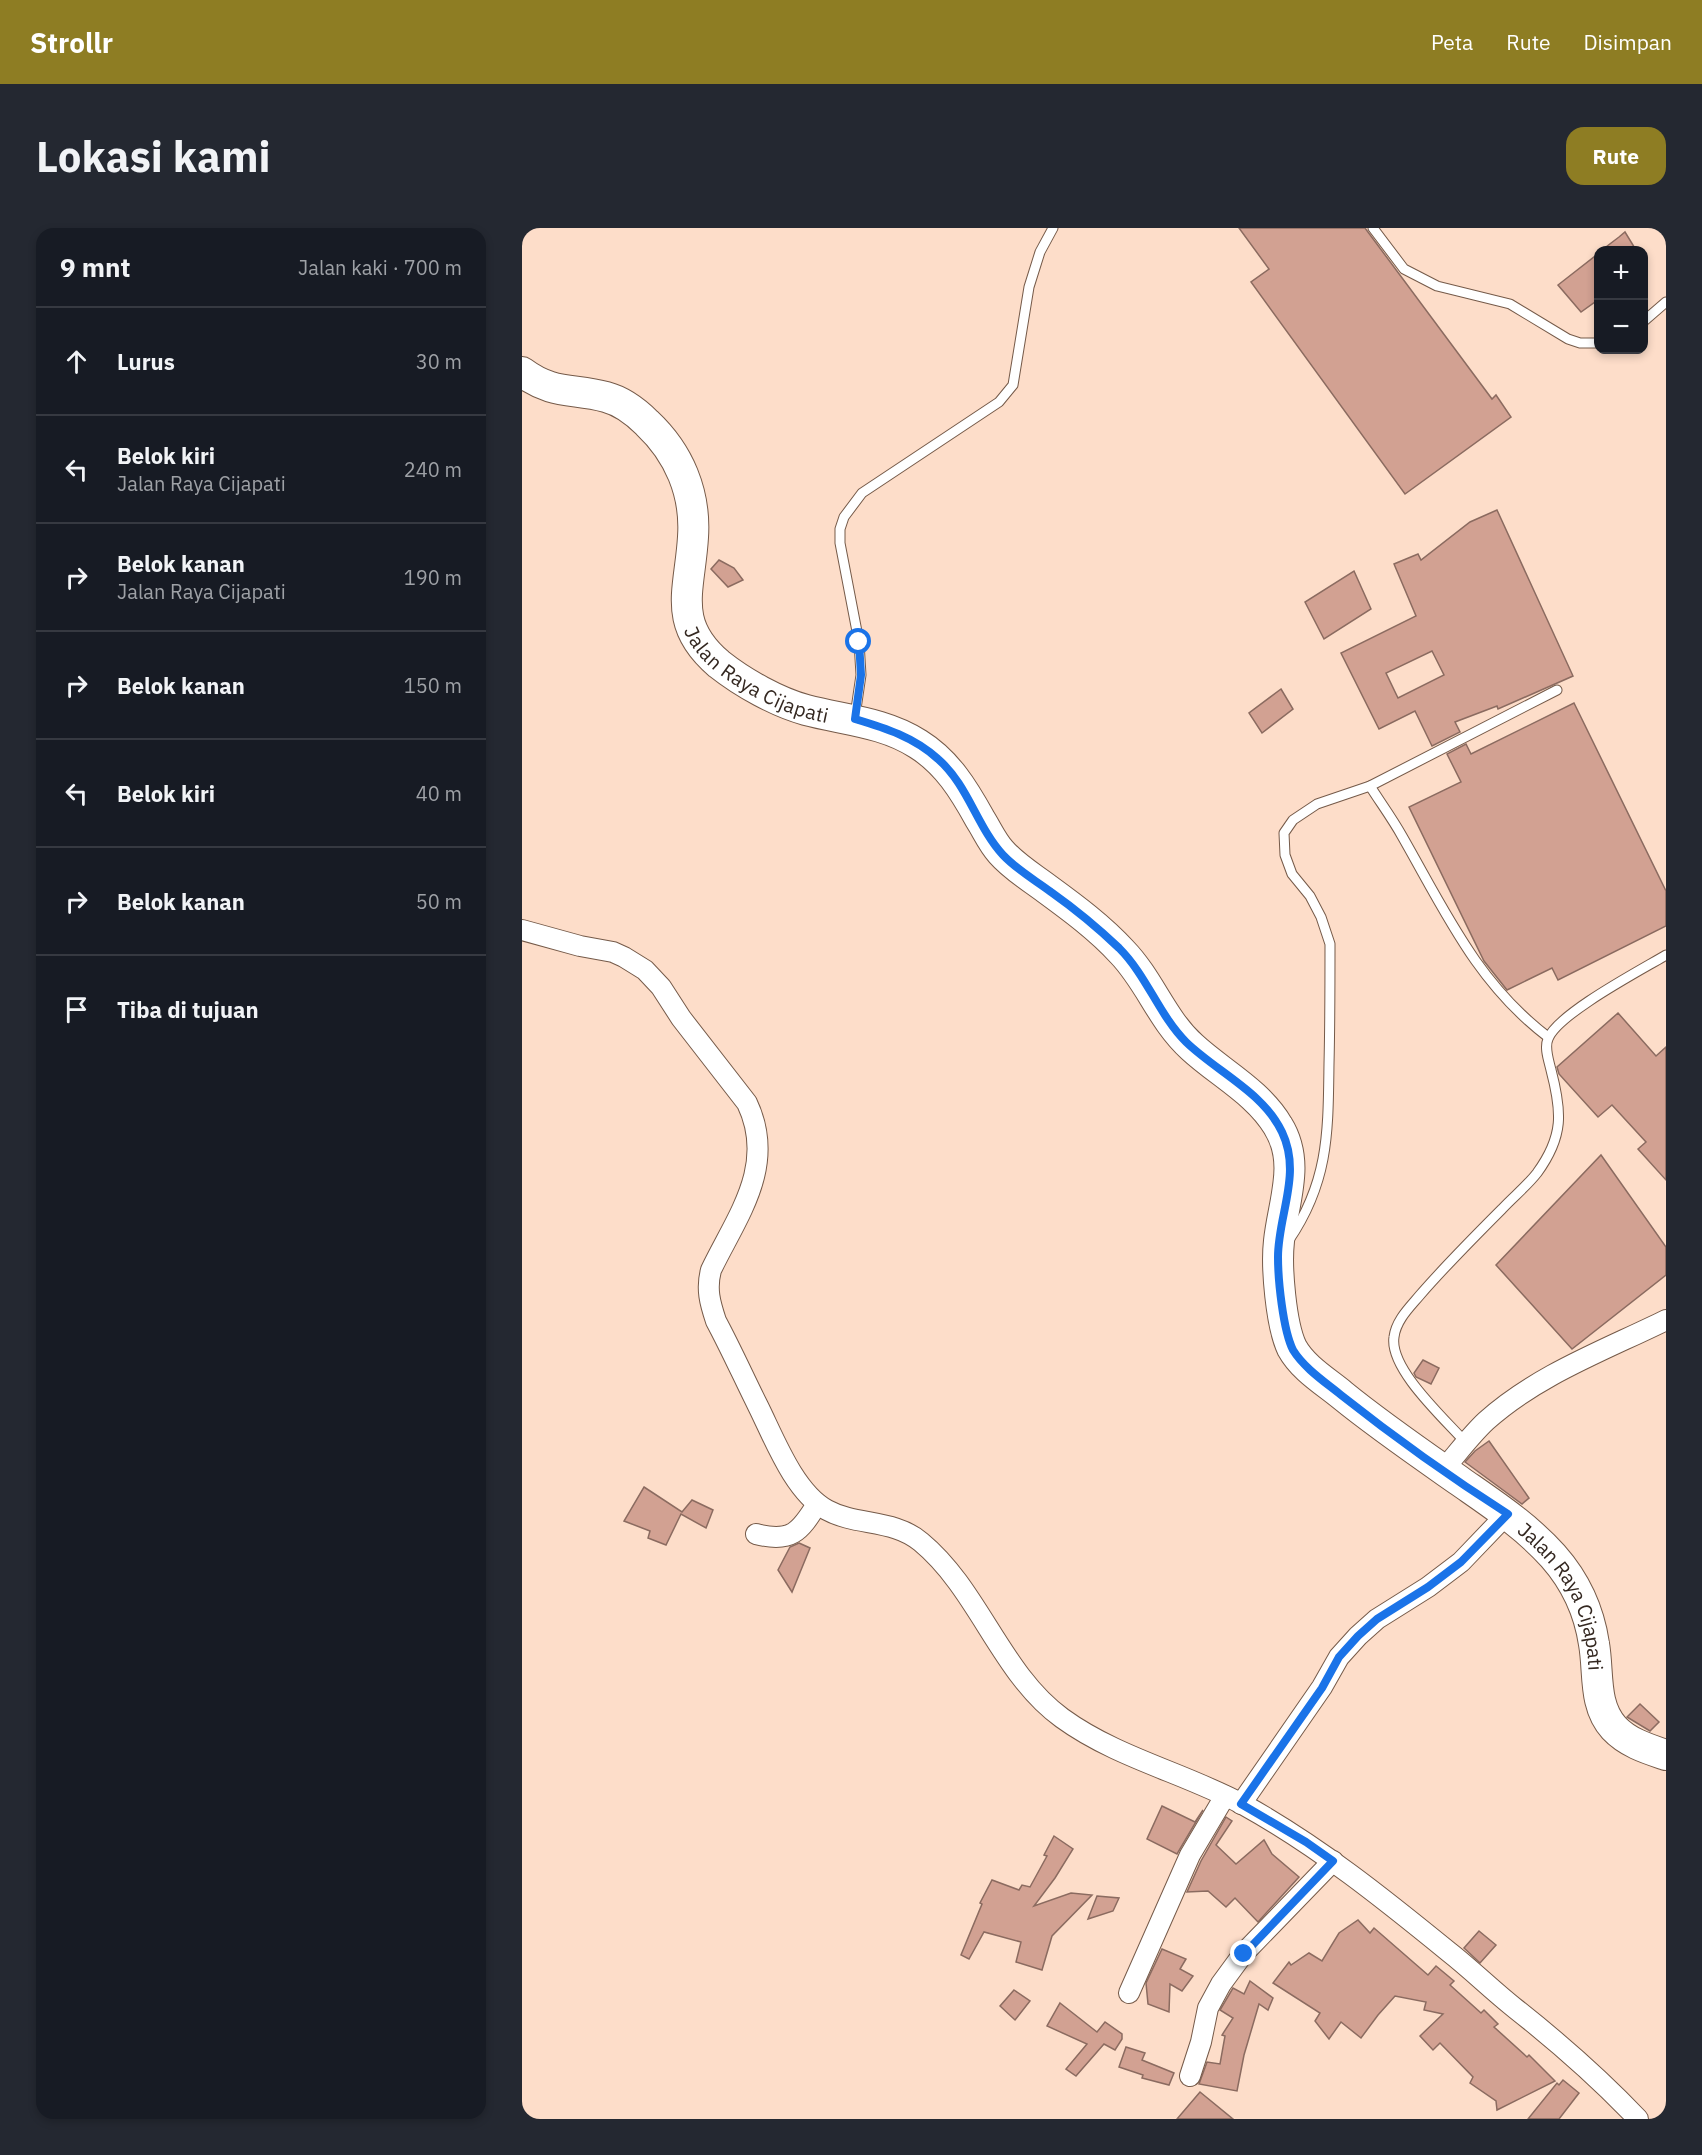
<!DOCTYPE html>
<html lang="id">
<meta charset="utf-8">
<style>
:root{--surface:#171b24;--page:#242831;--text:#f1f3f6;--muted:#9ea1a6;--line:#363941;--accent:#8e7d23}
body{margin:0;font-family:"IBM Plex Sans",sans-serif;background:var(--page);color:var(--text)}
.controls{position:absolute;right:18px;top:18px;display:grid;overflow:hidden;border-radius:12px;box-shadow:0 3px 9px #0003}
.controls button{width:54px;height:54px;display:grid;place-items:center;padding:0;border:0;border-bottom:2px solid var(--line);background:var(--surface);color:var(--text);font:30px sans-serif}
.stop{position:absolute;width:18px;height:18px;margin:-14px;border:4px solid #1a73e8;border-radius:50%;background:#fff}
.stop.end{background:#1a73e8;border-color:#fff;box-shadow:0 2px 6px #0008}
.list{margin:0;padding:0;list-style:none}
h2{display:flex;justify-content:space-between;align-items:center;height:78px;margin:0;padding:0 24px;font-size:26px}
h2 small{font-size:20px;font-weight:400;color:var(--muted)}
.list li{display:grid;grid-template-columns:39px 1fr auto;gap:18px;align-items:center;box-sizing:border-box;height:108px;padding:0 24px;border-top:2px solid var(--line)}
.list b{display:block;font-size:22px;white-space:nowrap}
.list p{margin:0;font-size:20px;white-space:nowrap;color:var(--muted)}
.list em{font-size:20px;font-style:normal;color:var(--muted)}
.icon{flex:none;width:33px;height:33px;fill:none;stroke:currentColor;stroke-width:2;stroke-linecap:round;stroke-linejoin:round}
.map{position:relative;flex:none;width:1144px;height:1891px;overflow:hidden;border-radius:18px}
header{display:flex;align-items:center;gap:36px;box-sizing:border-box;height:84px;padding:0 30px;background:var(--accent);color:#fff}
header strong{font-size:28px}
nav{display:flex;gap:33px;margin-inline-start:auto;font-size:21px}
.intro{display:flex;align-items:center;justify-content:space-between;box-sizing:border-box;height:144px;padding:0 36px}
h1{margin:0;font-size:42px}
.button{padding:15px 27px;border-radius:18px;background:var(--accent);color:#fff;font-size:21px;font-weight:700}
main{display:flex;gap:36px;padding:0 36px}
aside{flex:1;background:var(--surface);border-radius:18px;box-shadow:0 3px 9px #0003}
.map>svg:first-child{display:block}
</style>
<header>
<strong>Strollr</strong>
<nav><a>Peta</a><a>Rute</a><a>Disimpan</a></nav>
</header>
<div class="intro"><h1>Lokasi kami</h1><a class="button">Rute</a></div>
<main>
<aside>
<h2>9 mnt<small>Jalan kaki · 700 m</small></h2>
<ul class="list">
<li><svg class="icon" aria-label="ahead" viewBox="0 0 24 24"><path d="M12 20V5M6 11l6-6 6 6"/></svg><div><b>Lurus</b></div><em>30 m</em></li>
<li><svg class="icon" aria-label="left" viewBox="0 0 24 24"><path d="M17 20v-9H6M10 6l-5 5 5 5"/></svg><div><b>Belok kiri</b><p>Jalan Raya Cijapati</p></div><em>240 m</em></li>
<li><svg class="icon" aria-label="right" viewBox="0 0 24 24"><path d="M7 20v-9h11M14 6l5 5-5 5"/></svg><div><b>Belok kanan</b><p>Jalan Raya Cijapati</p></div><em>190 m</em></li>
<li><svg class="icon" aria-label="right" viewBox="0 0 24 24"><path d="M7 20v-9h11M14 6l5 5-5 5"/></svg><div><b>Belok kanan</b></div><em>150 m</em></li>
<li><svg class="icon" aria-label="left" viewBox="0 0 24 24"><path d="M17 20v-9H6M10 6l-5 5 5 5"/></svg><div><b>Belok kiri</b></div><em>40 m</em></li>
<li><svg class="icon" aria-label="right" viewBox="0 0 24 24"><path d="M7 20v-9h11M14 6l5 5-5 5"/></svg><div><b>Belok kanan</b></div><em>50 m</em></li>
<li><svg class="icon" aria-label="arrive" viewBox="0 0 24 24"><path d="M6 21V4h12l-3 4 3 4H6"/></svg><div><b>Tiba di tujuan</b></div></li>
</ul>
</aside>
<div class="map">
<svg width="1144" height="1891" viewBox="0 0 1144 1891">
<rect width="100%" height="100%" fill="#fdddc9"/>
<g fill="#d2a192" stroke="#8b6b60" stroke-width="1.5" fill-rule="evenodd">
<polygon points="717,0 843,0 970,171 974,167 989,189 883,266 729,54 747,41"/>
<polygon points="1103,4 1114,22 1080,22 1097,9"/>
<polygon points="1077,25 1077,71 1059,84 1036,57"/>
<path d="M975,282L1051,448L976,481L975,478L933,494L938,504L910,518L893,483L857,501L819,425L894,388L872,336L896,326L899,332L948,294ZM910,423L922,447L876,470L864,445Z"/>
<polygon points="197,332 212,340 221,352 206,359 189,341"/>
<polygon points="832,343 849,381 802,411 783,374"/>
<polygon points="759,461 771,481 740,505 727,485"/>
<polygon points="1052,475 1144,663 1144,698 1036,752 1030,740 985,762 962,733 887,579 939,554 925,526 944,516 949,526"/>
<polygon points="1096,785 1134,828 1144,819 1144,952 1116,921 1124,914 1090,877 1076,889 1037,846 1035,839"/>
<polygon points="1079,927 1144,1019 1144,1047 1050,1121 974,1037"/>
<polygon points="901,1132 917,1140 909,1156 894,1149 892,1145"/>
<polygon points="967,1213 1007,1270 1000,1276 943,1234 953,1223"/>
<polygon points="122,1259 160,1284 170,1272 191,1282 184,1300 159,1286 144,1317 126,1310 128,1303 102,1293"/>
<polygon points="277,1315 288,1320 270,1364 256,1342 268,1319"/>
<polygon points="1118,1476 1137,1494 1128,1503 1105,1489"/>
<polygon points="640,1578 673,1594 681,1582 655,1626 625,1611"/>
<polygon points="704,1589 710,1593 694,1617 714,1636 742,1612 750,1626 777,1649 736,1694 713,1670 704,1679 686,1663 665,1664 679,1633"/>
<polygon points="532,1608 551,1621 533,1650 512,1678 549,1665 570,1667 530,1708 520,1742 494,1734 499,1714 462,1704 447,1731 439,1727 460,1676 458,1675 470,1652 497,1662 500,1657 508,1659 525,1628 522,1627"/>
<polygon points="575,1668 597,1670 591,1683 566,1691"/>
<polygon points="836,1692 848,1705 852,1700 906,1747 914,1738 932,1753 928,1757 959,1785 962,1782 976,1796 972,1799 1005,1829 1007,1827 1033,1853 975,1882 974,1873 948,1855 951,1849 918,1815 911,1822 898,1808 921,1786 902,1782 904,1774 873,1768 856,1787 839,1810 819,1794 807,1811 793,1793 798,1785 751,1755 767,1734 769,1737 787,1725 800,1733 817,1705"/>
<polygon points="957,1703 974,1717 958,1735 942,1720"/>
<polygon points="640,1721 664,1731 658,1741 671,1748 660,1763 648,1756 647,1784 626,1776 624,1755"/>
<polygon points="728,1753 751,1770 746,1782 737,1776 722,1827 715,1863 677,1856 685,1834 698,1836 703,1808 700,1807 711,1790 698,1782 711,1760 722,1766"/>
<polygon points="492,1762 508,1773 493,1792 478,1778"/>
<polygon points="538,1775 575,1804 583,1794 600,1806 600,1811 593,1822 582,1816 554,1848 544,1841 565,1816 525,1798"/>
<polygon points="604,1819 623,1825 620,1832 652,1845 647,1857 620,1850 621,1847 597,1839"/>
<polygon points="1041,1852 1057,1865 1037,1891 1006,1891 1035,1855 1037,1857"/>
<polygon points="678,1864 711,1891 655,1891"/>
</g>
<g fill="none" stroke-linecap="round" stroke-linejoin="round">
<defs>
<g id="lane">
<polyline points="851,0 882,41 915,58 988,76 1046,111 1058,115 1076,115"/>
<polyline points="1122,93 1144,74"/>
<polyline points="333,488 339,447 337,414 318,315 318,301 322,289 340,265 477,174 491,157 507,59 518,24 531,0"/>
<path d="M848,558C858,574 870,590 880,608C923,683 955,755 1026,809"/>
<path d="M767,1012C807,953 806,904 807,836C808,796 808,756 808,716L799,689L788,668L770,646L763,627L762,605L771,592L795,576L848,558L1035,462"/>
<path d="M944,1215C923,1191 867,1141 872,1109C874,1092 888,1079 898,1067C924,1037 952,1009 980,981C991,969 1005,958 1015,945C1042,908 1040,884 1029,842C1027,833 1022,820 1026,811C1035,786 1119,742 1144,727"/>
</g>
<g id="street">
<path d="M0,702L58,718L91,724L102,729L123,742L139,759L159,790L225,875C255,938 215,988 189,1042C184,1061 188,1075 194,1093C209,1121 222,1150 236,1178C252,1210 272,1264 305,1282C334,1298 372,1291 399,1314C457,1362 479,1446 540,1490C595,1530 663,1545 722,1577C796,1618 862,1671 927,1724C950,1742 971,1763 994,1781C1037,1815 1078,1851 1116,1891"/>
<path d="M921,1242C935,1226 948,1208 964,1193C1015,1147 1083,1122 1144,1092"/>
<path d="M234,1306C269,1315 278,1304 295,1276"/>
<polyline points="719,1576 800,1459 817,1429 836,1408 855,1391 906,1359 939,1334 985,1286"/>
<polyline points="607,1765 668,1627 703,1568"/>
<polyline points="668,1848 679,1814 686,1780 699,1756 721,1726 811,1633"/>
</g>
<g id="primary">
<path id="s1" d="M0,144C31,167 50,160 84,169C99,173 114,184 125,195C157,225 174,265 171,309C168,362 149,395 197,436C221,455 255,474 284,482C322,492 362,494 396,516C425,534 442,562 458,591C465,602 470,614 479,624C492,639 509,649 525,661C551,680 578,700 600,724C628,753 640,792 670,819C698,845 736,864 756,898C779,935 761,974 757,1013C754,1039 759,1097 770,1120C781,1140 803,1153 820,1167C858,1198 899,1226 939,1254C972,1277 1004,1298 1031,1328C1054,1354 1067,1382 1072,1416C1077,1444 1071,1477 1092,1500C1106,1515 1126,1521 1144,1527"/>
</g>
</defs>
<use href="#lane" stroke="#755a49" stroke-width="11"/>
<use href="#street" stroke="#755a49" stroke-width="22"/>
<use href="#primary" stroke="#755a49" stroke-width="32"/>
<use href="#lane" stroke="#fff" stroke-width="9"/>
<use href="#street" stroke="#fff" stroke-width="20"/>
<use href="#primary" stroke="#fff" stroke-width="30"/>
</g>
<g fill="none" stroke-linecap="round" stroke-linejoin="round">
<path stroke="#1a73e8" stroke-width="8" d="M337,414L339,447L333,491C363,500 392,509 416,531C446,557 455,599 481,627C495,642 513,652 529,664C553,681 576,700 597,720C625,748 637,787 664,814C695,844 741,864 760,904C780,946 756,987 756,1029C756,1052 761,1102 771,1122C782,1140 803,1154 819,1167C872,1209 928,1249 986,1286L939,1334L906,1359L855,1391L836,1408L817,1429L800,1460L719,1576L784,1614L811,1633L722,1726"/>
</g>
<g text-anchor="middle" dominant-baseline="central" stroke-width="4.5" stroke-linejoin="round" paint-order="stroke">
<g font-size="20" fill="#342821" stroke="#fff">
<text stroke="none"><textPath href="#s1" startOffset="440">Jalan Raya Cijapati</textPath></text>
<text stroke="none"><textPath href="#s1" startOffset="1752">Jalan Raya Cijapati</textPath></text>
</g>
</g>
</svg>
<div class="controls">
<button>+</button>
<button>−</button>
</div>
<div class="stop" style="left:337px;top:414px"></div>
<div class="stop end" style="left:722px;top:1726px"></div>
</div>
</main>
